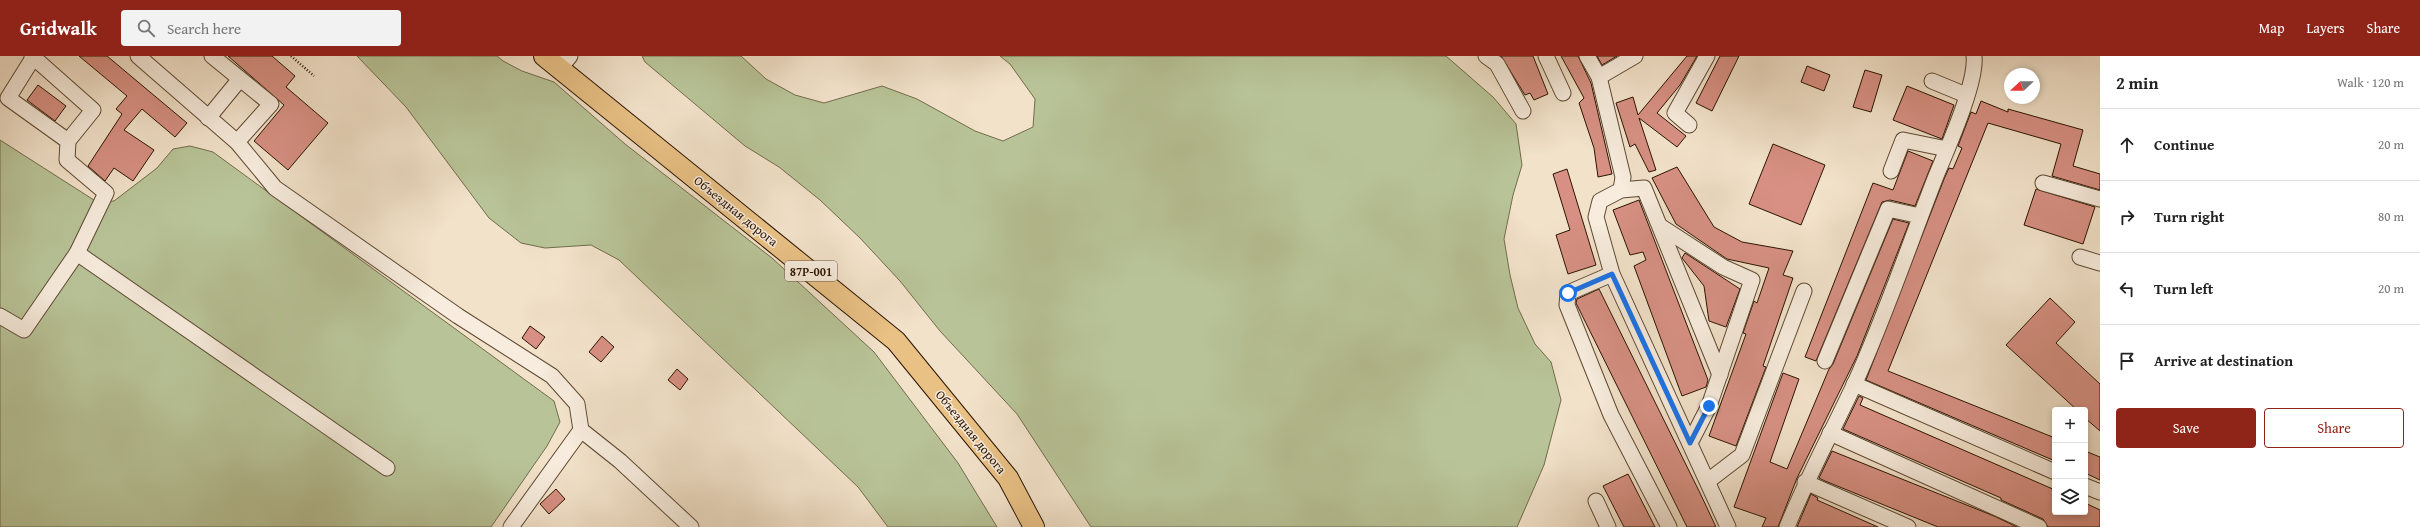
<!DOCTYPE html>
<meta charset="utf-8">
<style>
:root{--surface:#fff;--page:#f2f2f2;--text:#222;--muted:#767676;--line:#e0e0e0;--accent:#8f2418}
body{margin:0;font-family:"Gentium Book Plus",serif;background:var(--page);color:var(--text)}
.controls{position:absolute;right:12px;bottom:12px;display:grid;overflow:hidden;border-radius:4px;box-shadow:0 2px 6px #0003}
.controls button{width:36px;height:36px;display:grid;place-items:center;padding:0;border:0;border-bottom:1px solid var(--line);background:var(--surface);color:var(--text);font:20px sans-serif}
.compass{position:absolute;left:2004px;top:12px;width:36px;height:36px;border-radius:50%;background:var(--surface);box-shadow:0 2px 6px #0003;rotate:248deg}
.stop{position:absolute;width:12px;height:12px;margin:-9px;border:3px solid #1a73e8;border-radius:50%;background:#fff}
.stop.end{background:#1a73e8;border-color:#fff;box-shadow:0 1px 4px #0008}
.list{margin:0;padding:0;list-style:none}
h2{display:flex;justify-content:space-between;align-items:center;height:52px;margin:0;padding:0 16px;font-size:17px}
h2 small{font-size:13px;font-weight:400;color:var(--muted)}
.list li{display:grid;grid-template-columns:26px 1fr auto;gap:12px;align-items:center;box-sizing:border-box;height:72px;padding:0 16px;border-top:1px solid var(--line)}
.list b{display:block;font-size:15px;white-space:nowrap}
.list em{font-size:13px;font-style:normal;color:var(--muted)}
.actions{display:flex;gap:8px;padding:12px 16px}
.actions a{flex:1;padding:9px 0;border:1px solid var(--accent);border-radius:4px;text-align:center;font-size:14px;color:var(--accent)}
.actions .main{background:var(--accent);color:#fff}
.icon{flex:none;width:22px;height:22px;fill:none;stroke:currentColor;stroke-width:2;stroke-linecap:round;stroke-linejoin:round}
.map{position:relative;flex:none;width:2100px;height:471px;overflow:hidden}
header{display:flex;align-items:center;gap:24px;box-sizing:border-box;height:56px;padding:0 20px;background:var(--accent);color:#fff}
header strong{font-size:19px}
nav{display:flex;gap:22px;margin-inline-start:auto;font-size:14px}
.search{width:280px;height:36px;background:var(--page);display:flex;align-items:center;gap:10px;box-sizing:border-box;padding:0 14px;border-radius:4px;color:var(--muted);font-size:15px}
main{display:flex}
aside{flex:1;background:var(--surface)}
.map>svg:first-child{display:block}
</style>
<header>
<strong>Gridwalk</strong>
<div class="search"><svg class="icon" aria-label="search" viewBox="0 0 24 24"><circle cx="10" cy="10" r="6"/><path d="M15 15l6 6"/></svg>Search here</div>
<nav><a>Map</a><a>Layers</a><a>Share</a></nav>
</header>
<main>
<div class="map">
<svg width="2100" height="471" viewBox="0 0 2100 471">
<rect width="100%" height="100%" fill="#f2e2ca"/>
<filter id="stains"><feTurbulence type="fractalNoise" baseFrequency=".005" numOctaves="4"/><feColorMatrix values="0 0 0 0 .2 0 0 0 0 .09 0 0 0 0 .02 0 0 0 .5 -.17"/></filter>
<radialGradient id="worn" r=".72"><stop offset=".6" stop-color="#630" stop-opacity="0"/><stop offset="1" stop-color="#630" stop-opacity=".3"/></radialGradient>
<g fill="#b8c498" stroke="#726c4c">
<polygon points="357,0 497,0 503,5 522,15 554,26 625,88 772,202 874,296 958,407 997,471 888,471 858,431 619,204 591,189 545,192 521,187 489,162 406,51"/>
<polygon points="642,0 741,0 766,23 795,39 824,47 882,30 917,43 975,75 1003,85 1033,71 1035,43 1010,8 1000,0 1446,0 1493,41 1516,68 1522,109 1513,139 1504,183 1510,219 1518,252 1535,288 1551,306 1561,344 1544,409 1517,471 1091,471 1017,358 940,275 900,225 860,182 820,144 779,111 745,90 645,6"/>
<polygon points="0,84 97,146 114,145 157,112 173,93 190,90 213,96 554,345 560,366 547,390 491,471 0,471"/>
</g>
<g fill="#d79083" stroke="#2c1400">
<polygon points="79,0 107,0 187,67 175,81 142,53 124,74 154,94 133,125 114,112 105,125 88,110 122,58 116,53 127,40"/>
<polygon points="228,0 272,0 295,20 286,31 328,67 288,114 254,85 284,49"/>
<polygon points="1501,0 1533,0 1548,38 1534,44 1530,37 1525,39"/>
<polygon points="1561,0 1578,0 1591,27 1612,118 1598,121 1594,92 1579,47 1584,42"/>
<polygon points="1597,0 1617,0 1602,9"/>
<polygon points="1687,0 1697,0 1680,29 1657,57 1686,80 1677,91 1639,62 1656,114 1649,116 1635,88 1630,91 1616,47 1633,41 1638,59"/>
<polygon points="1720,0 1739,0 1712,55 1696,47"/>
<polygon points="1807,10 1830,19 1824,35 1801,26"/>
<polygon points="1865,14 1882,19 1871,56 1853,51"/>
<polygon points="38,29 66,50 55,65 27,44"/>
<polygon points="1907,30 1954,49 1942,83 1893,64"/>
<polygon points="1981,45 2008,56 2008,53 2083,74 2073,110 2100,118 2100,134 2052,120 2061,88 1988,67 1888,315 2055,382 2055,405 1866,324 1944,123 1949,112 1953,113 1962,92 1958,90 1971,56 1976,58"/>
<polygon points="1773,88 1825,109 1801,169 1749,148"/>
<polygon points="1908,95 1933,105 1915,150 1890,144 1882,146 1816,305 1805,301 1873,127 1893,134"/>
<polygon points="1677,111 1714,171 1742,186 1793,195 1783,219 1793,222 1763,310 1766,311 1736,390 1709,380 1746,278 1743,277 1754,245 1757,247 1769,212 1727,203 1676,168 1652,122"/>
<polygon points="1567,113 1596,209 1568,218 1556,179 1570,174 1553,118"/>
<polygon points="2036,133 2095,151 2083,188 2024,169"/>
<polygon points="1639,144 1708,324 1706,331 1682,340 1634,210 1646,204 1643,196 1630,199 1613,154"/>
<polygon points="1893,163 1909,167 1857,300 1797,422 1778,471 1762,471 1766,462 1734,451 1783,317 1799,323 1770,406 1787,413 1829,313 1833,308"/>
<polygon points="1685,197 1740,233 1726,271 1709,265 1704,230 1682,202"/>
<polygon points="1599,233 1700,437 1716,471 1687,471 1576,247 1577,243"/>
<polygon points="2050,242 2075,266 2056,287 2100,328 2100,375 2085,362 2085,354 2077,354 2006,289"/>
<polygon points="530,270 545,281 536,293 522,282"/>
<polygon points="602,280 614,291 601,306 589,296"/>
<polygon points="677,313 688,323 680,334 668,324"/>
<polygon points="1859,340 1863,342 1860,349 2055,434 2055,456 2085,456 2085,447 2100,454 2100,471 2048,471 2043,463 2001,444 2001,442 1843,373"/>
<polygon points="1832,395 1994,460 2017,471 1938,471 1825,425 1819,422"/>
<polygon points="2085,395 2100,401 2100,424 2085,417"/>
<polygon points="1628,418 1655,471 1624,471 1603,430"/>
<polygon points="556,433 565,443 549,458 540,448"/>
<polygon points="1811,438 1818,442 1817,444 1878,471 1797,471"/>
</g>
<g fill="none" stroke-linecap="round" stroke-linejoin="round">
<defs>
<g id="minor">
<polyline points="138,0 237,86 275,132 458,260 552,320 577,348 581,374 620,405 691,471"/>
<polyline points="212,0 271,48 237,86"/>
<polyline points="1486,0 1497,8 1523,55"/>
<polyline points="1546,0 1563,37"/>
<polyline points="1587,0 1599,21 1623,121 1621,134"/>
<polyline points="33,2 8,42 68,85"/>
<polyline points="560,12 570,0"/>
<polyline points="1599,21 1635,0"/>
<polyline points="1932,25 1966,39"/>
<polyline points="208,62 240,23"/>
<polyline points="1689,69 1675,57 1707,0"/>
<polyline points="1891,115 1903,84 1947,93"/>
<polyline points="2043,127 2100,143"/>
<polyline points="1660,170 1723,211 1752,224 1709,350 1690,387"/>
<polyline points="77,197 387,412"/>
<polyline points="2080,201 2100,207"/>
<polyline points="1612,218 1568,237 1567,249 1611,359 1669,471"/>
<polyline points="0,260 24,274 77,197 106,137 67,104 68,85 93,54 32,0"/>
<polyline points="1825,305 1888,153 1920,160"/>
<polyline points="1720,319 1644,132 1621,134 1600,145 1596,161 1612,218 1728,471"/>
<polyline points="1854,328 2055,416"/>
<polyline points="1830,377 2039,471"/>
<polyline points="1708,425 1742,399 1804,235"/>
<polyline points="1805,426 1908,471"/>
<polyline points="2085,430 2100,436"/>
<polyline points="1596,445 1608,471"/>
<polyline points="511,471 581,374"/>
<path d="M1787,471C1807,422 1832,376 1854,329C1885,261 1909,189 1936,120C1947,93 1977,27 1974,0"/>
</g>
<polyline id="major" points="544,0 896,285 1008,422 1034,471"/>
</defs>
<use href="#minor" stroke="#5e4832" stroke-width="17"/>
<use href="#major" stroke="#2c1400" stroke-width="22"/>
<polyline stroke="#2c1400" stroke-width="2.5" stroke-dasharray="1 2" stroke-linecap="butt" points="291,0 314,20"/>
<use href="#minor" stroke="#f7ecdd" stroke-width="15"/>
<use href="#major" stroke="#e9c185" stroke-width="20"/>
</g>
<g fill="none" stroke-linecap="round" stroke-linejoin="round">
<polyline stroke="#1a73e8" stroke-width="5" points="1568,237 1612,218 1690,387 1709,350"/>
</g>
<g text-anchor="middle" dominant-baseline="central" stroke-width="3" stroke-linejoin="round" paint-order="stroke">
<rect fill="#f7ecdd" stroke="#695542" stroke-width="1" x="785" y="205" width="52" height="20" rx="3"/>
<g font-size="12" font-weight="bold" fill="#2c1400">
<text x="811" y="215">87Р-001</text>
</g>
<g font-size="13" fill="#2c1400" stroke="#f7ecdd">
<text transform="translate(736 155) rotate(39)">Объездная дорога</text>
<text transform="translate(971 376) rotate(51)">Объездная дорога</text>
</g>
</g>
<rect width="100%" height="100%" filter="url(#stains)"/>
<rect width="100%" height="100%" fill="url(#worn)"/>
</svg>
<div class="controls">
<button>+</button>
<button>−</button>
<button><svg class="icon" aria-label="layers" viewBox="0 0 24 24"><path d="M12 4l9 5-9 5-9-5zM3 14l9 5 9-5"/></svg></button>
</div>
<svg class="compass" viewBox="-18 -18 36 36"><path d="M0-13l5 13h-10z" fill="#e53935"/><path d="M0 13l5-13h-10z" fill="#767676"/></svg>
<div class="stop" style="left:1568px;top:237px"></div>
<div class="stop end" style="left:1709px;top:350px"></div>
</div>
<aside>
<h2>2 min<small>Walk · 120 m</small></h2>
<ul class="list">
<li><svg class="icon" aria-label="ahead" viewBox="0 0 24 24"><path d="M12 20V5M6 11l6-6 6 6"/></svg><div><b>Continue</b></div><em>20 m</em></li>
<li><svg class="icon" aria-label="right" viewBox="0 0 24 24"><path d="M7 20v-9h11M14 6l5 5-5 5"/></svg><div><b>Turn right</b></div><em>80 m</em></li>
<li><svg class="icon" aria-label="left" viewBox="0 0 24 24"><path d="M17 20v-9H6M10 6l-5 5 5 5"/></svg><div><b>Turn left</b></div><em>20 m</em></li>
<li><svg class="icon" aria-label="arrive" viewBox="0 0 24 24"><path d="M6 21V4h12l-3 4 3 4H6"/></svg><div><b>Arrive at destination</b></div></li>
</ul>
<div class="actions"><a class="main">Save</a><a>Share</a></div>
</aside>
</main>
